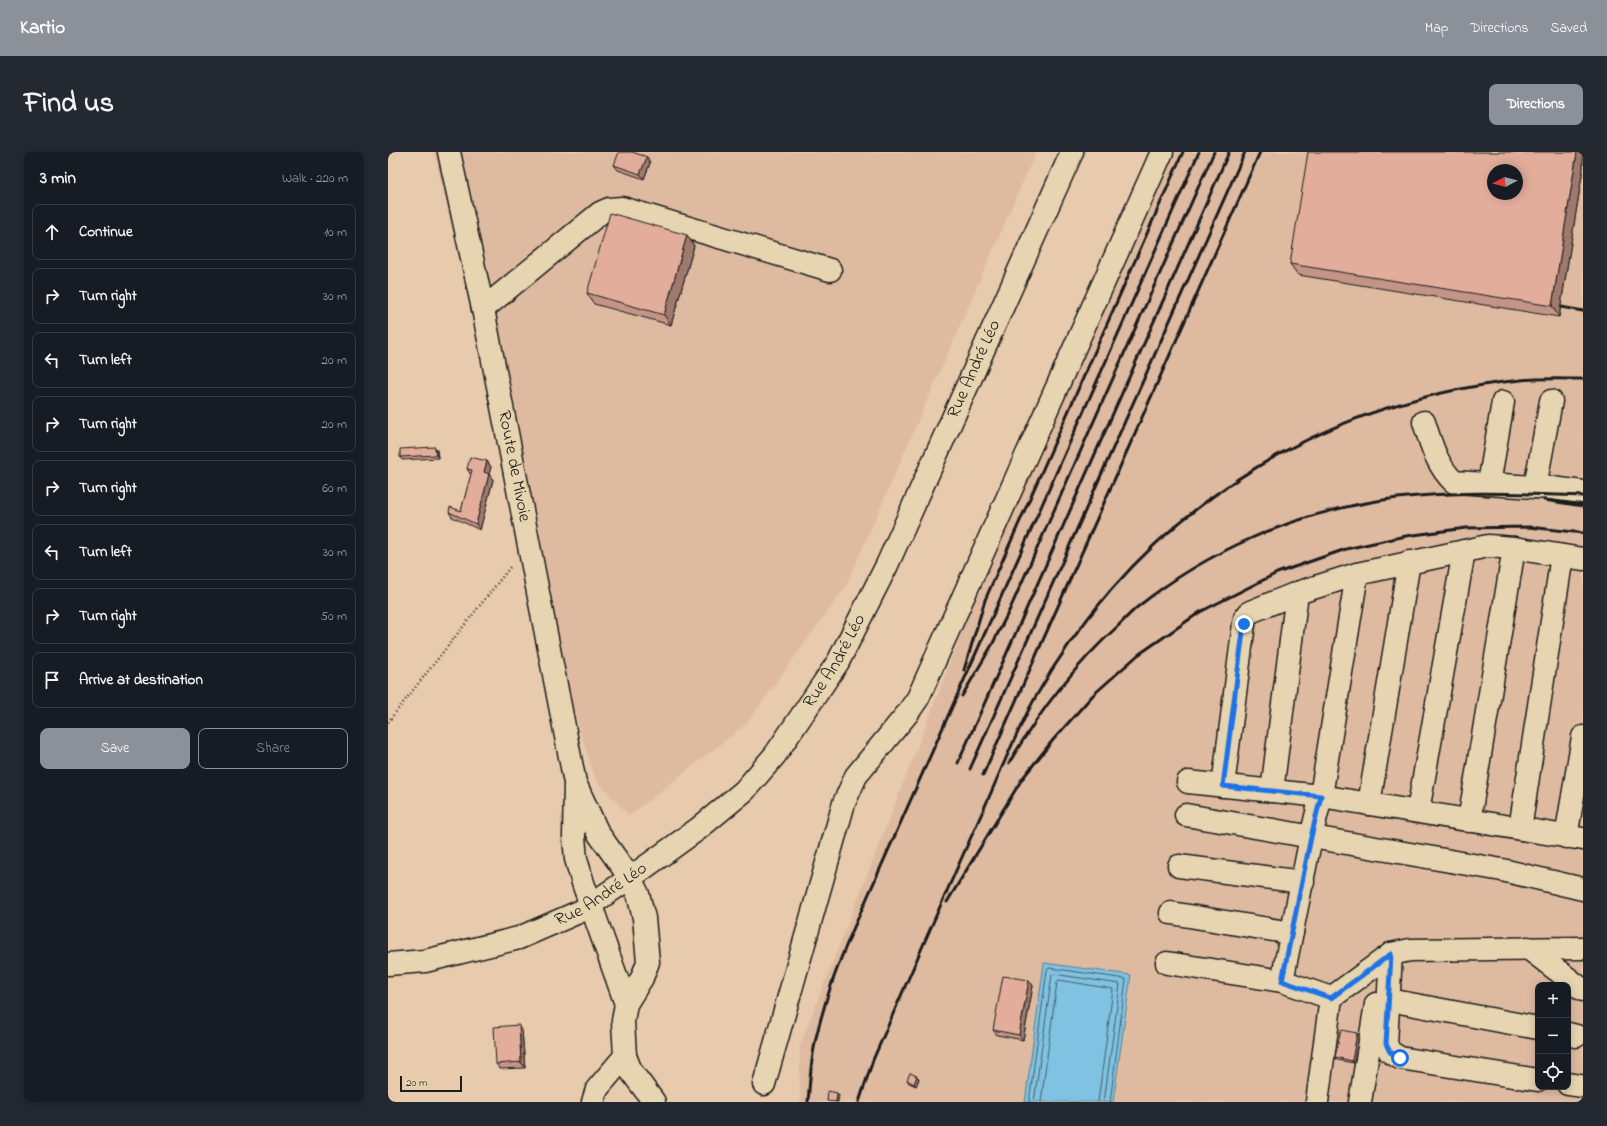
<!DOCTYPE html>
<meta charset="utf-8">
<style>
:root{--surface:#171b24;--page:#242831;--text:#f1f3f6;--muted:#9ea1a6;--line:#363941;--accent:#8c9099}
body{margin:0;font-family:"Indie Flower",sans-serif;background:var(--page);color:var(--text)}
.controls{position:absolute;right:12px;bottom:12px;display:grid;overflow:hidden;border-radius:8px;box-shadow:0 2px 10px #0003}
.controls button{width:36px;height:36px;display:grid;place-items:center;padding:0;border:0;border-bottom:1px solid var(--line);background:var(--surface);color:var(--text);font:20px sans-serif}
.compass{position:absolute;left:1099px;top:12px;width:36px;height:36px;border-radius:50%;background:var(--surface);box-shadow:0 2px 10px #0003;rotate:263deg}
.scale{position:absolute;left:12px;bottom:10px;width:62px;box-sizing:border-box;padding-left:4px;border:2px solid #1c1c1c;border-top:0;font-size:11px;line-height:14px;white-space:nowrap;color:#1c1c1c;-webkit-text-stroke:3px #e7d4b1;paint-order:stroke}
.stop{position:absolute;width:12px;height:12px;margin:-9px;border:3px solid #1a73e8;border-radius:50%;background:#fff}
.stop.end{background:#1a73e8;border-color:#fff;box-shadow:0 1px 4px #0008}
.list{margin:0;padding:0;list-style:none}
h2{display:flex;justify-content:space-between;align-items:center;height:52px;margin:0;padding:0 16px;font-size:17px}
h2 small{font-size:13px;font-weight:400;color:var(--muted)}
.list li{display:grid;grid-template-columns:26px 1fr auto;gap:12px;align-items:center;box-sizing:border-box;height:56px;margin:0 8px 8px;padding:0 8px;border:1px solid var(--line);border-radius:8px}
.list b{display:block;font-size:15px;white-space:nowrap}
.list em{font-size:13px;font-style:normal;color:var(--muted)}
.actions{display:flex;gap:8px;padding:12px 16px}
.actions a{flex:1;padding:9px 0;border:1px solid var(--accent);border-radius:8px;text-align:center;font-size:14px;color:var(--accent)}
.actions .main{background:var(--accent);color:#fff}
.icon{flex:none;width:22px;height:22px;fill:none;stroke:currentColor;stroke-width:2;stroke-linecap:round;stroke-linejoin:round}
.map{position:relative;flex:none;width:1195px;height:950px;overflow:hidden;border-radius:8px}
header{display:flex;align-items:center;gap:24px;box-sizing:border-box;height:56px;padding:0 20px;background:var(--accent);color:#fff}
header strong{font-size:19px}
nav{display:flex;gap:22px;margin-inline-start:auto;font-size:14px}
.intro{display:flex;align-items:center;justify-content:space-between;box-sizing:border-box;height:96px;padding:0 24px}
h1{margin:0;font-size:28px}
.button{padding:10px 18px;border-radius:8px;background:var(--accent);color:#fff;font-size:14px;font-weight:700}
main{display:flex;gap:24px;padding:0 24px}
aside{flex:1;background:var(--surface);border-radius:8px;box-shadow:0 2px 10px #0003}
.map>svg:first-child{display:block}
</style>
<header>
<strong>Kartio</strong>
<nav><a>Map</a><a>Directions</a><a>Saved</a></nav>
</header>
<div class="intro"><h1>Find us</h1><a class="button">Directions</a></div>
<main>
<aside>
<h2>3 min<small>Walk · 220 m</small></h2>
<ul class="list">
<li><svg class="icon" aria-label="ahead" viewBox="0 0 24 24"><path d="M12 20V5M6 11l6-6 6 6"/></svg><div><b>Continue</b></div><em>10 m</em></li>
<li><svg class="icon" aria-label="right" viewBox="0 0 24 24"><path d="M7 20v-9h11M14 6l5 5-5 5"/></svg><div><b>Turn right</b></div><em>30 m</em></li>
<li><svg class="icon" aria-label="left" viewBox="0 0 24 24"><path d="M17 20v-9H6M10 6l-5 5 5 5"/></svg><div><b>Turn left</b></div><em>20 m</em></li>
<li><svg class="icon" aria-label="right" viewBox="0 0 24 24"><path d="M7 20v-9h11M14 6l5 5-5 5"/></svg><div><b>Turn right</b></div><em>20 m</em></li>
<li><svg class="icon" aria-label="right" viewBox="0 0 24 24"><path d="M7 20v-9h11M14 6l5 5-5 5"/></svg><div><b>Turn right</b></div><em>60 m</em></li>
<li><svg class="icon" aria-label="left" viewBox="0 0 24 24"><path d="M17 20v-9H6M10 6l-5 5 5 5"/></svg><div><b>Turn left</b></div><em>30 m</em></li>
<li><svg class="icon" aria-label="right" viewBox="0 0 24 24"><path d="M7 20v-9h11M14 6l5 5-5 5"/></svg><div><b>Turn right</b></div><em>50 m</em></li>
<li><svg class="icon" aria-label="arrive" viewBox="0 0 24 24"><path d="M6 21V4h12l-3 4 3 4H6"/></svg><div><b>Arrive at destination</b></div></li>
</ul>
<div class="actions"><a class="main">Save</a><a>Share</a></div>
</aside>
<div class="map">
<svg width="1195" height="950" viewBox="0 0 1195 950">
<rect width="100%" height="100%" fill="#e8caac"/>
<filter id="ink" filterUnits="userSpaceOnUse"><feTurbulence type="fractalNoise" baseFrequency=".025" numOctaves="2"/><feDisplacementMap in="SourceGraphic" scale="8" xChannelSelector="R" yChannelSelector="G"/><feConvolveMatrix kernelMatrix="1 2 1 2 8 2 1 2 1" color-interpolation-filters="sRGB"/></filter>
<g filter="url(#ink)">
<g fill="#debaa1" fill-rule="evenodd">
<polygon points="46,0 648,0 458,434 358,572 241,664 207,626 132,391 97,217"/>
<path d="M783,0H1195V950H412V893L537,576L590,436ZM1105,18H1129V42H1105ZM1150,833H1180V935H1150Z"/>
</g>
<polygon fill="#80c2e1" stroke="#588092" points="656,811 743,823 725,950 637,950"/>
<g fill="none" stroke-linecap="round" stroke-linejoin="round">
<g stroke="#445e6b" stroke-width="1">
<polyline points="641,950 659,818 662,816 738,827 722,950"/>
<polyline points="646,950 664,823 666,822 732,832 716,950"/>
<polyline points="653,950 669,830 671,828 725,837 710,950"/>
</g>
<defs>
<g id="minor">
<path id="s1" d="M61,0L95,157L187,631L186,685L188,707L195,731L238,852"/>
<polyline points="95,157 212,61 221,57 234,56 442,118"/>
<path d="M1036,270C1043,292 1049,314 1066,330L1164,336L1195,340"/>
<polyline points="1101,332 1115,250"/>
<polyline points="1147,335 1163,249"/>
<polyline points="800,630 933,644 1195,687"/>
<polyline points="188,633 210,681 242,726 250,742 256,766 260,810 254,826 238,852 235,869 237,904 243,919 266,950"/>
<polyline points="835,634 856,472 857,466 862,460 909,441 969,422 1100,394 1126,396 1195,407"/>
<polyline points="884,639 909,441"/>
<polyline points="981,652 1021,410"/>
<polyline points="1030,659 1076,399"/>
<polyline points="798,663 1114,718 1195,737"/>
<polyline points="1081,669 1126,396"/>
<polyline points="1132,677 1174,404"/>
<polyline points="1178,685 1195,585"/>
<polyline points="791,714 915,730"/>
<polyline points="783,761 904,781"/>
<polyline points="1140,796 1195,838"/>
<polyline points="1003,802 998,892 1002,900 1012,906 1150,928"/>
<polyline points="779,811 894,829 943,846"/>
<path id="s2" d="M0,812L37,809L131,786L193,759L242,726L310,677L356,639L387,603L450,510L499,413L684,0"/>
<polyline points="894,829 923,685 933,644 969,422"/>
<polyline points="1001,848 1150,876"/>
<polyline points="1180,882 1188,884"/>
<polyline points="376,932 456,651 468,624 519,562 530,546 774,0"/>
<polyline points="1180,932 1193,934"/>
<polyline points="205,950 209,937 237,904"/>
<polyline points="929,950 943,846 1003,802 1022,798 1195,796"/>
<polyline points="972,950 988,852"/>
</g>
</defs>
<use href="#minor" stroke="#1c1c1c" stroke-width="25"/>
<polyline stroke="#1c1c1c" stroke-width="2.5" stroke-dasharray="1 3" stroke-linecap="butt" points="0,570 123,414"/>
<use href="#minor" stroke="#e7d4b1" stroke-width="22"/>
<g stroke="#1c1c1c" stroke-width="3">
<polyline points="1173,155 1195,159"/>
<polyline points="1156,348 1195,354"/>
<polyline points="576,518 597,448 795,0"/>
<polyline points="574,544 604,493 622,457 826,0"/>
<polyline points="570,611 841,0"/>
<path d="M621,611C651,560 686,514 730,474C737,467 744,459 752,453C820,399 903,363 989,349C1056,338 1127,341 1195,344"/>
<polyline points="582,617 857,0"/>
<polyline points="595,623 872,0"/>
<polyline points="559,750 634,627 665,588 705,543 750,503 812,460 889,421 958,397 1018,384 1078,376 1141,375 1195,381"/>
<path d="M420,950C422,925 424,898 431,874C439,842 450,812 463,782L811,0"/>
<path d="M471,950L485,908L502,869C532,800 562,731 593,663C611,624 626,584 647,546C751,363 924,250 1133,228C1154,226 1175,227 1195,227"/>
</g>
</g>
<g fill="#c39586" stroke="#1c1c1c">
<polygon points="1195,0 1195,17 1171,165 910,123 902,112"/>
<polygon points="259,5 262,11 256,27 230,18 226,13"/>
<polygon points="299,83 306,94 283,173 206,152 199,141"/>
<polygon points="47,295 49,298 50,306 14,308 12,305"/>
<polygon points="99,309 103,315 101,322 105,328 92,378 64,365 61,360 73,359 83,323 79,317"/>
<polygon points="641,828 645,834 635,888 609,883 605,878"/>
<polygon points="131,873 134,878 137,916 112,917 108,912"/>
<polygon points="971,884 966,911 949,908 947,905"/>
<polygon points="529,924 531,927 528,934 521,931 519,928"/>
</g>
<g fill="#9f796d" stroke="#1c1c1c">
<polygon points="1189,0 1195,0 1195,17 1171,165 1164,154"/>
<polygon points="259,5 262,11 256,27 252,22"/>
<polygon points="299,83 306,94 283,173 276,163"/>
<polygon points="47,295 49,298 50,306 48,303"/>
<polygon points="99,309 103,315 100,326 96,320"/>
<polygon points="101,322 105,328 92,378 88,372"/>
<polygon points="641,828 645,834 635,888 631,883"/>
<polygon points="131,873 134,878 137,916 133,910"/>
<polygon points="969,881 971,884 966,911 964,909"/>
<polygon points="529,924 531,927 528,934 526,932"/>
<polygon points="449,941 451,943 450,950 448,950"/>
</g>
<g fill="#e3ad9c" stroke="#1c1c1c" fill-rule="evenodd">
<polygon points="231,0 244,0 259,5 252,22 226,13"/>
<path d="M920,0H1189L1164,154L902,112ZM1105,18H1129V42H1105Z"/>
<polygon points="222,61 299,83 276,163 199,141"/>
<polygon points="47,295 48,303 12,305 12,297"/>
<polygon points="82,305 99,309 96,320 101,322 88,372 61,360 62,355 73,359 84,318 79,317"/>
<polygon points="615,824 641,828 631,883 605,878"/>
<polygon points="131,873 133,910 108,912 106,875"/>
<polygon points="953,878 969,881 964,909 947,905"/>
<polygon points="522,921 529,924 526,932 519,928"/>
<polygon points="440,939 449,941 448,950 439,949"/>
</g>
</g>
<g fill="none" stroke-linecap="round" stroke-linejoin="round" filter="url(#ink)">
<polyline stroke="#1a73e8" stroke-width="5" points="856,472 835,634 933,644 923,685 894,829 943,846 1003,802 998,892 1002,900 1012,906"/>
</g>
<g text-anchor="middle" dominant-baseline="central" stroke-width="4" stroke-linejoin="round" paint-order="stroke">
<g font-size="18" fill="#1c1c1c" stroke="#e7d4b1">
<text stroke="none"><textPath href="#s2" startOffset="887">Rue André Léo</textPath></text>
<text stroke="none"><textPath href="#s1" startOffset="321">Route de Mivoie</textPath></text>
<text stroke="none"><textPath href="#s2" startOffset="563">Rue André Léo</textPath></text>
<text stroke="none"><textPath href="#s2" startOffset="227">Rue André Léo</textPath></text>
</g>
</g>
</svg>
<div class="controls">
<button>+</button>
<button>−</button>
<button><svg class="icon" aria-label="locate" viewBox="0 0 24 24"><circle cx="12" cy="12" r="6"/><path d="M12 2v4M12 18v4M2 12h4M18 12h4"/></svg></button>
</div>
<svg class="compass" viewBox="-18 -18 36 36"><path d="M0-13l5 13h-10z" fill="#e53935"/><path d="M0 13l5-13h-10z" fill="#9ea1a6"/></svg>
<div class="scale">20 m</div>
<div class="stop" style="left:1012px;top:906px"></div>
<div class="stop end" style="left:856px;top:472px"></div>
</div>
</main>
